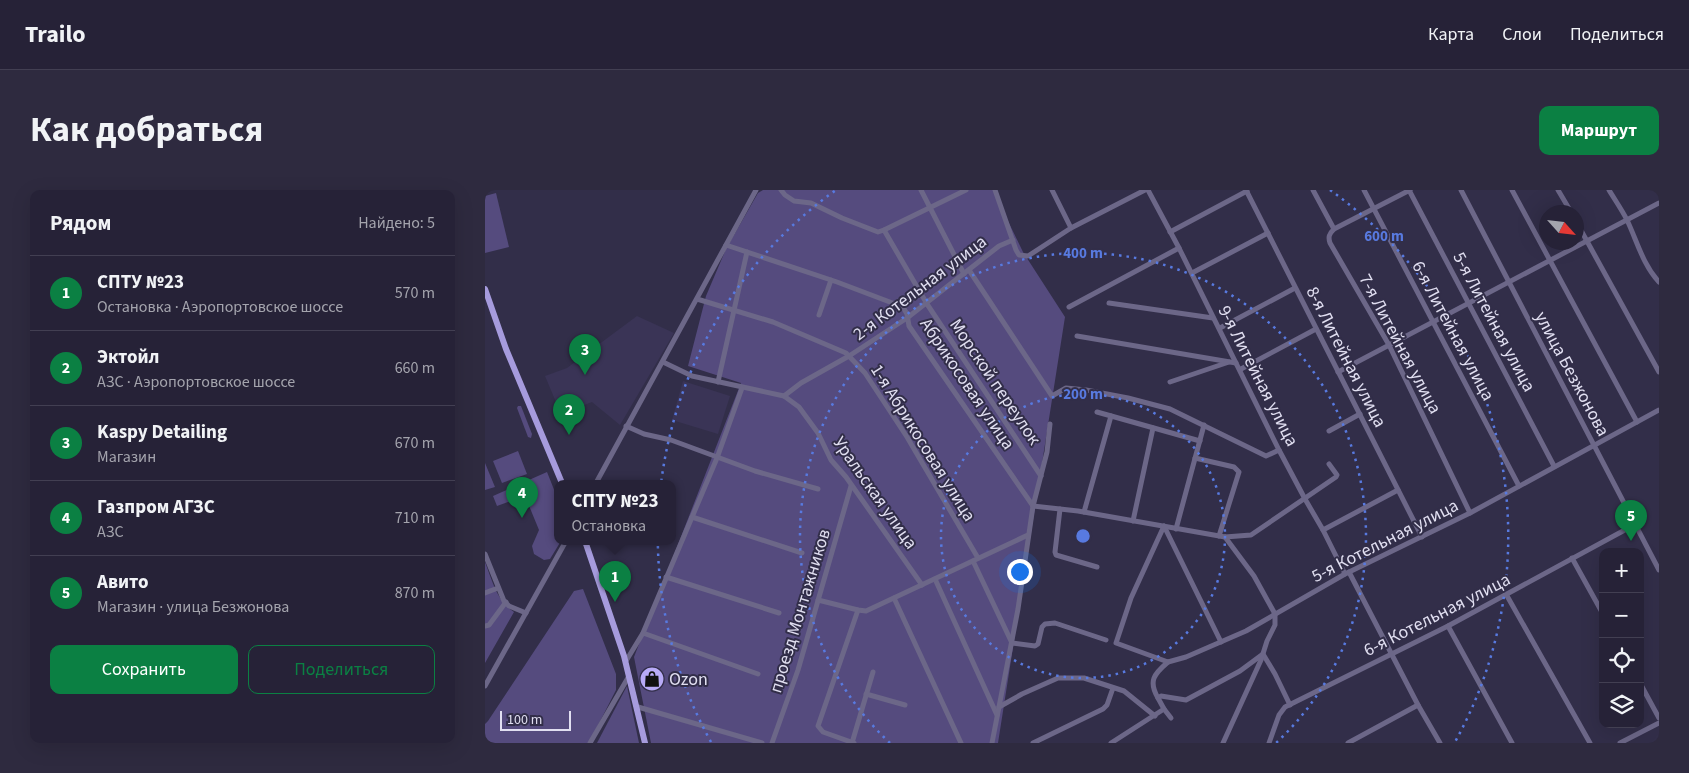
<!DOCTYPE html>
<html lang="ru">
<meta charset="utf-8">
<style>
:root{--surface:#262237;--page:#2e2a3f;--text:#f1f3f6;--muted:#a4a4ad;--line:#423f52;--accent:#0b8043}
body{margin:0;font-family:"Source Sans 3",sans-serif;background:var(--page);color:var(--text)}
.controls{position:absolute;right:15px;bottom:15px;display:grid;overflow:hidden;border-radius:10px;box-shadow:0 5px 20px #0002}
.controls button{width:45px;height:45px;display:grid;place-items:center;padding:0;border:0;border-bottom:1px solid var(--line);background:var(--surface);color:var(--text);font:25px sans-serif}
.compass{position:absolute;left:1054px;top:15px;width:45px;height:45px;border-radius:50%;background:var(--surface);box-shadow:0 5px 20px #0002;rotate:117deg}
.scale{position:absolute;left:15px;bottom:12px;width:71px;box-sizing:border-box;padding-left:5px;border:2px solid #e1dff1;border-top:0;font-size:14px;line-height:18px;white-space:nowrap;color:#e1dff1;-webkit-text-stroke:4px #322e49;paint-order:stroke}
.you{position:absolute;left:534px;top:381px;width:18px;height:18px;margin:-12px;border:4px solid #fff;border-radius:50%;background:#1a73e8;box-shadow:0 0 0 8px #1a73e833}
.badge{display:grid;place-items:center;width:32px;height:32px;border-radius:50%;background:var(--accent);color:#fff;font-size:16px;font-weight:700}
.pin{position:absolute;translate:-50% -41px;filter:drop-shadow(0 1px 2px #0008)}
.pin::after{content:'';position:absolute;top:26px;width:18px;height:15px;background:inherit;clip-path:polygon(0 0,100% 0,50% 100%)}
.popup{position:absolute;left:69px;top:290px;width:122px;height:65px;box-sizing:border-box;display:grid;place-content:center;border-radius:10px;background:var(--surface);filter:drop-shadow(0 1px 4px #0005);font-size:16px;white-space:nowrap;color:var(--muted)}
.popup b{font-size:19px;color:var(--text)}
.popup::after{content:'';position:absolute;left:50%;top:100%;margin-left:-10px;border:10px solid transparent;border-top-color:var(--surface)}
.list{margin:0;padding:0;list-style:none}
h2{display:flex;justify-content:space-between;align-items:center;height:65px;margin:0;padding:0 20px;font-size:21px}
h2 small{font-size:16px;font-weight:400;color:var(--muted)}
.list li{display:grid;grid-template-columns:32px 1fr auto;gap:15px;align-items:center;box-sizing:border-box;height:75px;padding:0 20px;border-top:1px solid var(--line)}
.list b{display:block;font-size:19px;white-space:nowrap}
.list p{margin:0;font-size:16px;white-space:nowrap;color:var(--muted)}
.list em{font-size:16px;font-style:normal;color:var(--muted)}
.actions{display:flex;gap:10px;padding:15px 20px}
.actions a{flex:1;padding:11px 0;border:1px solid var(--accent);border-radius:10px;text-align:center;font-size:18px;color:var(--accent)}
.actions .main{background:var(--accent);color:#fff}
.icon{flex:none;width:28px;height:28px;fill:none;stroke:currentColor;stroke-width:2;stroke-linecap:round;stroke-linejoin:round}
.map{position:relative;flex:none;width:1174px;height:553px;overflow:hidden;border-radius:10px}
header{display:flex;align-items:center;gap:30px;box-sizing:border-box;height:70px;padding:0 25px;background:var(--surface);border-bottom:1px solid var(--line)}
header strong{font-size:24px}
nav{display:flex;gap:28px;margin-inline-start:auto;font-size:18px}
.intro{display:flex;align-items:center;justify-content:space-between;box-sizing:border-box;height:120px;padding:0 30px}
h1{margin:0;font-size:35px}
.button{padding:12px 22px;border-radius:10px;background:var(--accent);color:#fff;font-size:18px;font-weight:700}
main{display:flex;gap:30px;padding:0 30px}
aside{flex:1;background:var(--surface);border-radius:10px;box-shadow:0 5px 20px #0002}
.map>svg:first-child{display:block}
</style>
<header>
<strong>Trailo</strong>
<nav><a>Карта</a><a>Слои</a><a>Поделиться</a></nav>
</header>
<div class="intro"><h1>Как добраться</h1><a class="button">Маршрут</a></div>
<main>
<aside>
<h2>Рядом<small>Найдено: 5</small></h2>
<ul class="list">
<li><span class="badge">1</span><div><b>СПТУ №23</b><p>Остановка · Аэропортовское шоссе</p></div><em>570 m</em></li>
<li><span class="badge">2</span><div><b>Эктойл</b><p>АЗС · Аэропортовское шоссе</p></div><em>660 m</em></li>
<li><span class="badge">3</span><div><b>Kaspy Detailing</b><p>Магазин</p></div><em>670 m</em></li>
<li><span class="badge">4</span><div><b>Газпром АГЗС</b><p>АЗС</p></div><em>710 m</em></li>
<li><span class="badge">5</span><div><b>Авито</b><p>Магазин · улица Безжонова</p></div><em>870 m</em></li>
</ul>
<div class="actions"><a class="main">Сохранить</a><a>Поделиться</a></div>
</aside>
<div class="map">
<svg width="1174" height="553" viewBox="0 0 1174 553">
<rect width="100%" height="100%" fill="#322e49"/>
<g fill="#3a3456">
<polygon points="152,126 189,143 135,235 107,212 76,224 60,186 82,178"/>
<polygon points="198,191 245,206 233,244 187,230"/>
</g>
<g fill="#554b7e">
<polygon points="278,0 508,0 538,62 580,127 513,553 166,553 149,467 256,193 203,176 221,106 241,59 273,3"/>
<polygon points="11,3 24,57 0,63 0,6"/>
<polygon points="33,216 36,216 47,244 46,248 43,247 32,218"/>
<polygon points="33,261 42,284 17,293 8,271"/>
<polygon points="0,273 10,297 0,300"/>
<polygon points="62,282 72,307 72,351 76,351 65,369 59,370 49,364 47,356 54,340 40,306 12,316 8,306"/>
<path d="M0,372C7,390 12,412 29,422L0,473Z"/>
<polygon points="98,399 131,484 131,500 104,553 0,553 0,534 3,531 89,401"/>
<polygon points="142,496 154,553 112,553"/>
</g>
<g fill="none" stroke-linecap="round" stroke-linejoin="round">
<g stroke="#6c6788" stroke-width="5">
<polyline points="296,0 300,5 309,11 326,13 357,28 393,42 399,40 442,114 556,286"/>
<polyline points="436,0 479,84"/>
<polyline points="510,0 531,60 534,65 543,66 586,38 660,0"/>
<polyline points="567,0 586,38"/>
<polyline points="663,0 694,58 794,260 820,309 838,340 860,384"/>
<polyline points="761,0 937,347"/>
<path d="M828,0L849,39C844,44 843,47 845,53L904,155L985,323"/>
<polyline points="879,0 1034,296"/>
<polyline points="924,0 1069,276"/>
<polyline points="976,0 1174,380"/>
<polyline points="1027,0 1152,232"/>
<polyline points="1073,0 1086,22"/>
<path d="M1124,0C1130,10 1137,20 1142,30C1152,51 1158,75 1174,92"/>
<polyline points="1092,33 1174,182"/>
<polyline points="849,39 925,0"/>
<polyline points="399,40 481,0"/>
<polyline points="685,42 762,1"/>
<polyline points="241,55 352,92 418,117 422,124 424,136 548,316"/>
<polyline points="484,80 567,206 581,198 601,200 643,208 685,219 781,266 794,260"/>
<polyline points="707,83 783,43"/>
<polyline points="212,109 288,132 361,163 380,183 422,247 493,368"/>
<polyline points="624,113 728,128"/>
<polyline points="584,117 694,58"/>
<polyline points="334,125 346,90"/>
<polyline points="735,138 810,98"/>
<polyline points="592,146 751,173"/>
<polyline points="178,172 207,186 299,206 314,217 333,243 346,270 361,287 437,395"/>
<polyline points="756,179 831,139"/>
<polyline points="853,182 1174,13"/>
<polyline points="233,192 262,62"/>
<polyline points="685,192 744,172"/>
<polyline points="299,206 316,193 364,166 422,128 514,56 528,50"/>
<polyline points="612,222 715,251"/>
<polyline points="141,236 159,244 186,250 270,281 333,299"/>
<polyline points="844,241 875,224"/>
<polyline points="710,268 749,277 754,282 734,346"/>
<polyline points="111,293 271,0"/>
<polyline points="548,316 593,321 740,347 766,345 851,287 852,285 844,274"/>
<polyline points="575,319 570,362 571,365 612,377"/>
<polyline points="599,322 626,226"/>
<polyline points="207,327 317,363"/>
<polyline points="648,331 668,238"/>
<polyline points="679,336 646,408 631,453 683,472 701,467 761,441 860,384 985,323 1174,220"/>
<polyline points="679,336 736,452"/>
<polyline points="691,339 719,235"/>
<polyline points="838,340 913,300"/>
<polyline points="0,364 19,411 24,416 41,423"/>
<polyline points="1087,368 1118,424"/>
<polyline points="488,371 527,453 550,456 553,454 557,437 560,434 570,433 621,450"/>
<polyline points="864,382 933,515 955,553"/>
<polyline points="181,387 294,423"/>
<polyline points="450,389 512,525"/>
<polyline points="0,403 13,398"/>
<polyline points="1021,404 1105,553"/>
<polyline points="409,408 476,553"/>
<polyline points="333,410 373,420 381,421 543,345"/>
<polyline points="0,436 4,435 21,412"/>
<polyline points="963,436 1027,553"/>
<polyline points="158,443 273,484"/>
<polyline points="141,471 158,443 232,268 257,198"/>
<path d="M683,472C669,484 663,491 673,508L676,506L701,510L755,481L778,464L790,484L805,515"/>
<polyline points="1155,493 1174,528"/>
<polyline points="0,496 81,351"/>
<polyline points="381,504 420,515"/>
<polyline points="153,517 277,553"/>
<polyline points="514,517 537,504 573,488 599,488 639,501 670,526"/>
<polyline points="679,519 686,528"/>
<polyline points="105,553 144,486"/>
<polyline points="287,553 313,480 366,296"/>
<polyline points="367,553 388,482"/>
<polyline points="369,553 338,542 333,536 373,420"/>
<polyline points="507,553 533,419 548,316 562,262 565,234"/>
<polyline points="548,553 618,519 622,515 628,498"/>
<polyline points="626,553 679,519 673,508"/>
<polyline points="738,553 776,470 782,451 790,435 790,424 769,386 740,347"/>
<polyline points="784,553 794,525 800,517 963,436 1149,335"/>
<polyline points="863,553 933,515"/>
<polyline points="1135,553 1174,533"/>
</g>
<g stroke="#a69bdd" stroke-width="6">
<polyline points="0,99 21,159 77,293"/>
<polyline points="100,351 139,466 160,553"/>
</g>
</g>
<g fill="none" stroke="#587ae0" stroke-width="2.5" stroke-dasharray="2.5 5">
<circle cx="598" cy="346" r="142"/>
<path d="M405 553A283 283 0 1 1 791 553"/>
<path d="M226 552A425 425 0 0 1 351 0M845 0A425 425 0 0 1 970 552"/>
</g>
<defs>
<symbol id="shop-disc" viewBox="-11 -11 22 22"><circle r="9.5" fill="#b8abf7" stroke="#322e49"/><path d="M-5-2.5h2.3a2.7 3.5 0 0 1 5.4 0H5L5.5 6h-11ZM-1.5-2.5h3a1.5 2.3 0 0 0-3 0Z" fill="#111"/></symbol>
</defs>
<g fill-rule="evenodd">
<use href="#shop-disc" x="153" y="475" width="28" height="28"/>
</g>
<g text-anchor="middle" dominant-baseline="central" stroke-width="4" stroke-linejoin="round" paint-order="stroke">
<g font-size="18" fill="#e1dff1" stroke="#322e49">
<text transform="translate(435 98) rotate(-37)">2-я Котельная улица</text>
<text transform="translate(1009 132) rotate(62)">5-я Литейная улица</text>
<text transform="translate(968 141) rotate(62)">6-я Литейная улица</text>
<text transform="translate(915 154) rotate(62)">7-я Литейная улица</text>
<text transform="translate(861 167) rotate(63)">8-я Литейная улица</text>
<text transform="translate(1087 184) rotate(62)">улица Безжонова</text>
<text transform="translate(773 186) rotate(63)">9-я Литейная улица</text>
<text transform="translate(510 192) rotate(56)">Морской переулок</text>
<text transform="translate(482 194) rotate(56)">Абрикосовая улица</text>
<text transform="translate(438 253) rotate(58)">1-я Абрикосовая улица</text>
<text transform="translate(390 303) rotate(55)">Уральская улица</text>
<text transform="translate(900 351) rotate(-27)">5-я Котельная улица</text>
<text transform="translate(315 421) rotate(-73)">проезд Монтажников</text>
<text transform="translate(952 425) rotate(-27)">6-я Котельная улица</text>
</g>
<g font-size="18" fill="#e1dff1" stroke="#322e49" text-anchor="start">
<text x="184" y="489">Ozon</text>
</g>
</g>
<circle cx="598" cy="346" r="8" fill="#587ae0" stroke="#322e49" stroke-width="2.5"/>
<g font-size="15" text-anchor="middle" font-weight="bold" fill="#587ae0" stroke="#322e49" stroke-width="4" stroke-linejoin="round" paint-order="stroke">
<text x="899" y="51">600 m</text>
<text x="598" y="68">400 m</text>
<text x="598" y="209">200 m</text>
</g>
</svg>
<div class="controls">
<button>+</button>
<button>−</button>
<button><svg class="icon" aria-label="locate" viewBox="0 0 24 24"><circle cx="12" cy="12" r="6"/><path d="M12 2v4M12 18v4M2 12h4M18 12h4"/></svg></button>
<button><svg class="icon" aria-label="layers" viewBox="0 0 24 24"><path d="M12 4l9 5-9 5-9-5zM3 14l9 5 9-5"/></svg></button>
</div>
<svg class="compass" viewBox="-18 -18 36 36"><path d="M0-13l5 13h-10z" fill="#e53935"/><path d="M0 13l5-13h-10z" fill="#a4a4ad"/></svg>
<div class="scale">100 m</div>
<div class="you"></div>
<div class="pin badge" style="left:130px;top:412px">1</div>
<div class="popup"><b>СПТУ №23</b>Остановка</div>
<div class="pin badge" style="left:84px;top:245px">2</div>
<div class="pin badge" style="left:100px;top:185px">3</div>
<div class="pin badge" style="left:37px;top:328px">4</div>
<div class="pin badge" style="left:1146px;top:351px">5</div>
</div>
</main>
